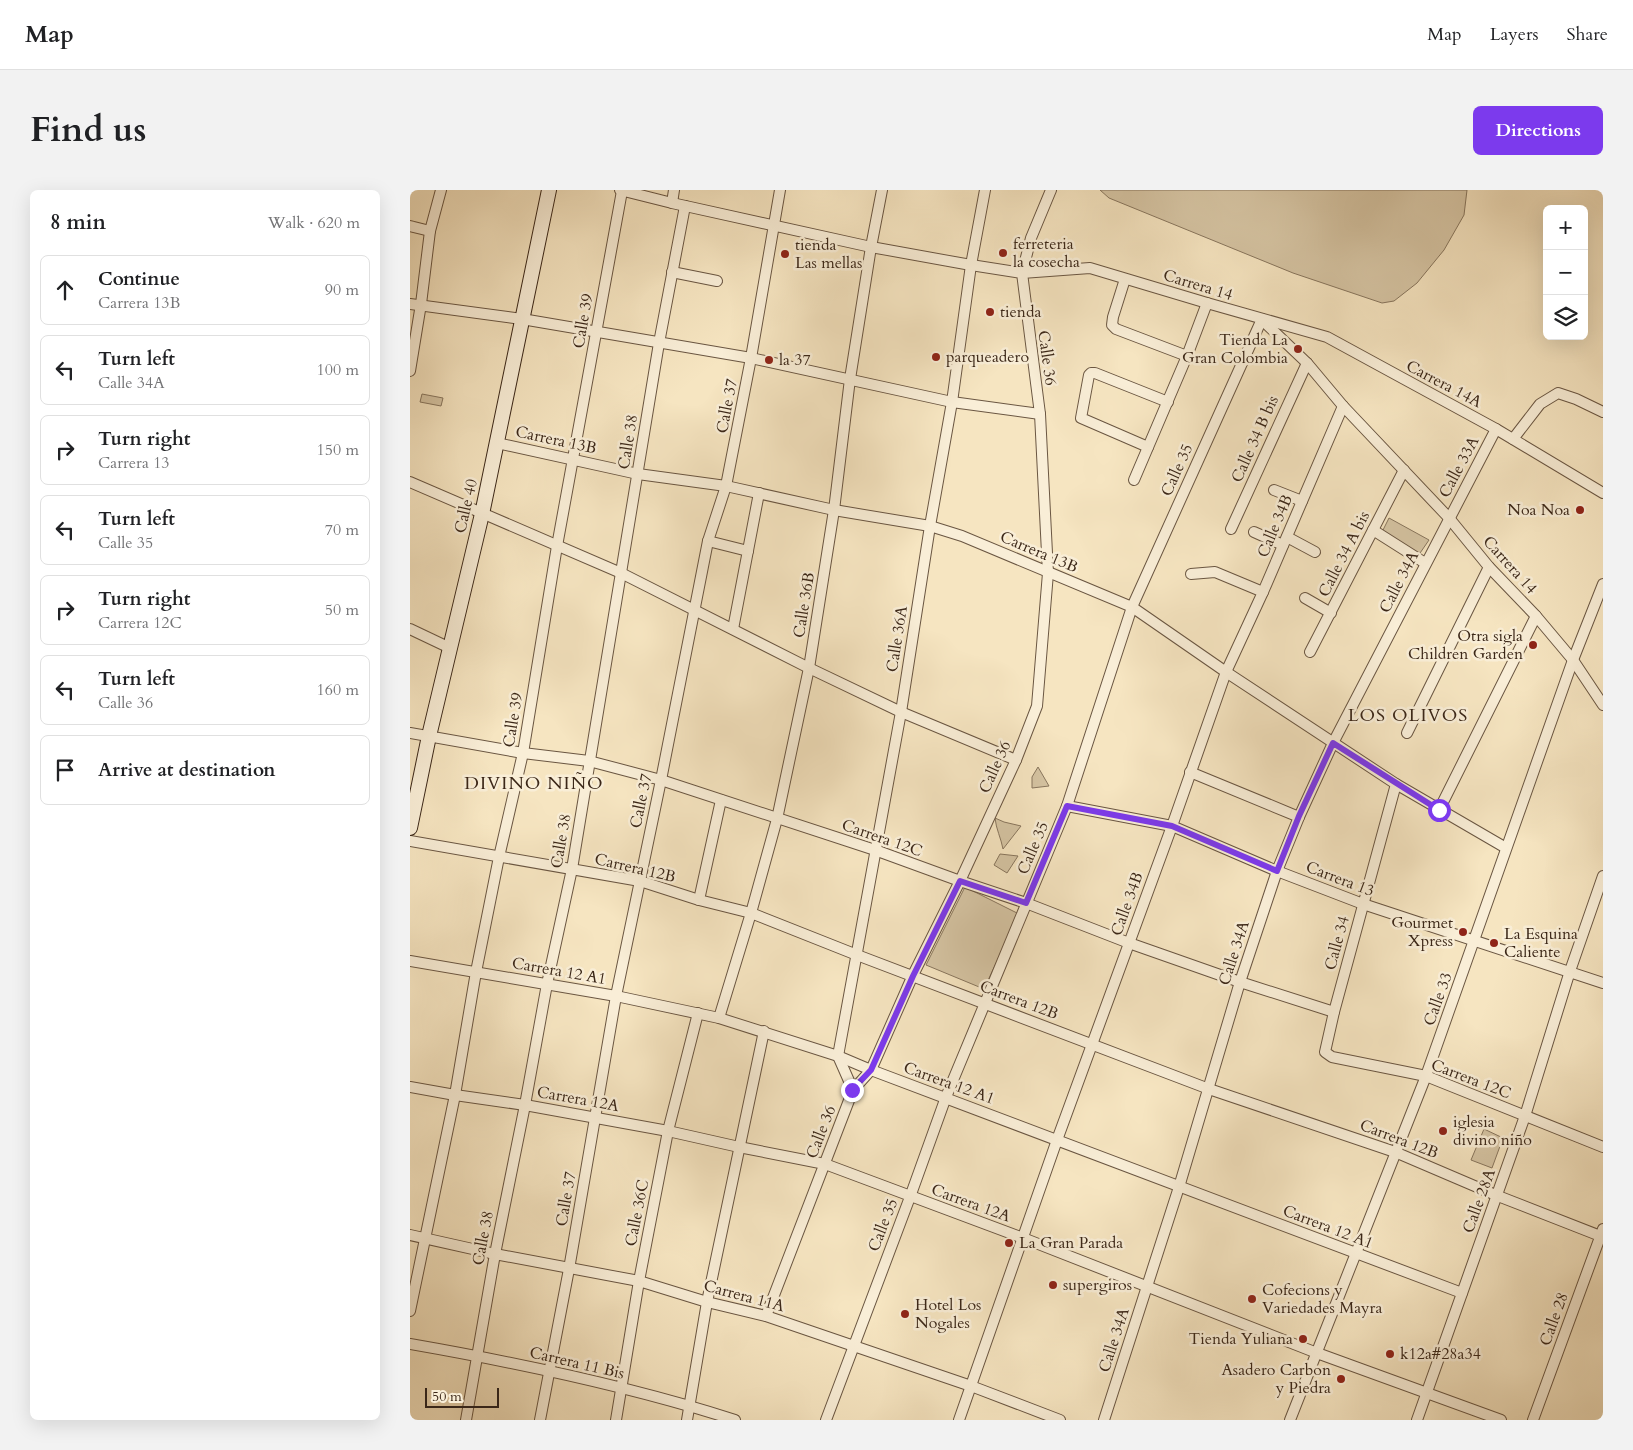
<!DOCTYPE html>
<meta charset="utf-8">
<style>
:root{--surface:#fff;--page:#f2f2f2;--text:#202124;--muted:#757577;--line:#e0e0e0;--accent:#7c3aed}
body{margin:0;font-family:Cardo,serif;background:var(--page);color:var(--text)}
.controls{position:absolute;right:15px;top:15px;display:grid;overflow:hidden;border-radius:8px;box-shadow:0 5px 20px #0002}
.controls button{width:45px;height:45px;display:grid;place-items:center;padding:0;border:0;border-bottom:1px solid var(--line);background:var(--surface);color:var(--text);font:25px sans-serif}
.scale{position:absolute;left:15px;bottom:12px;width:74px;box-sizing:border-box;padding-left:5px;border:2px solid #3b2718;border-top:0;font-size:14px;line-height:18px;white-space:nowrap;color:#3b2718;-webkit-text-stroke:4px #f9eed7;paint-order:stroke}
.stop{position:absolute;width:15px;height:15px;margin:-11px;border:4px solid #7c3aed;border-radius:50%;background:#fff}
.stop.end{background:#7c3aed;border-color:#fff;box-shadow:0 1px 5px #0008}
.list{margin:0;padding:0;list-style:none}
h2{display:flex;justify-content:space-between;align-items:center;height:65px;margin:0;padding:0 20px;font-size:21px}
h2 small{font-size:16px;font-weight:400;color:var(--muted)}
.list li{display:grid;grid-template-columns:32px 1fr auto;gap:15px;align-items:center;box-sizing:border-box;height:70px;margin:0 10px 10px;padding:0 10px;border:1px solid var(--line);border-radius:8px}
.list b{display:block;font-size:19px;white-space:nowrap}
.list p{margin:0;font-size:16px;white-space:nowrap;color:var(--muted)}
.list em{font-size:16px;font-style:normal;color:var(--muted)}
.icon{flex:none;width:28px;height:28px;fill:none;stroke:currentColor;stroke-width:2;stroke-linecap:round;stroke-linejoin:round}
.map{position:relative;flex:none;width:1193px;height:1230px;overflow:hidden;border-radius:8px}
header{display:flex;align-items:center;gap:30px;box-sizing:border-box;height:70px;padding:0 25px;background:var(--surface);border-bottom:1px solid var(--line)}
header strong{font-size:24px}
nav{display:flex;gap:28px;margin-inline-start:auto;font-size:18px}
.intro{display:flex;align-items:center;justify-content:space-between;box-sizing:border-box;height:120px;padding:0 30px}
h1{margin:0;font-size:35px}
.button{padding:12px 22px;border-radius:8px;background:var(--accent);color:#fff;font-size:18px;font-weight:700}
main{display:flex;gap:30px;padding:0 30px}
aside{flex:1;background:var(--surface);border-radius:8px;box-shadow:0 5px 20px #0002}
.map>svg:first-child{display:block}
</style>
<header>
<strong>Map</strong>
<nav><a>Map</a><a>Layers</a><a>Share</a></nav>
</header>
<div class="intro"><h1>Find us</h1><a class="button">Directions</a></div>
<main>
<aside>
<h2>8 min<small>Walk · 620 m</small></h2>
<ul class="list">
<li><svg class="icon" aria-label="ahead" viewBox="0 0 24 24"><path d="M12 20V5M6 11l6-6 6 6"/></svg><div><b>Continue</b><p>Carrera 13B</p></div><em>90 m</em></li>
<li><svg class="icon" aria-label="left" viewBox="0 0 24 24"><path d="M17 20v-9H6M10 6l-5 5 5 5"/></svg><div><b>Turn left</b><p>Calle 34A</p></div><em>100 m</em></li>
<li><svg class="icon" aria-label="right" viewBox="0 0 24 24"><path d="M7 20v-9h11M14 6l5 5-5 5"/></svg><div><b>Turn right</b><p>Carrera 13</p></div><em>150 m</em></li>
<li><svg class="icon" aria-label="left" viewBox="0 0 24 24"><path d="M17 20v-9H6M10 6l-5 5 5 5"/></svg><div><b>Turn left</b><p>Calle 35</p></div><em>70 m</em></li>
<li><svg class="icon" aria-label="right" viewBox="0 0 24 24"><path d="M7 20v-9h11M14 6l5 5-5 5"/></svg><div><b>Turn right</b><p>Carrera 12C</p></div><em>50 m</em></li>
<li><svg class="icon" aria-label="left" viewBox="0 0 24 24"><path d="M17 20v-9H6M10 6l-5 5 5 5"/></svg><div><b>Turn left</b><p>Calle 36</p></div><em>160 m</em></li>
<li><svg class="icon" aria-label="arrive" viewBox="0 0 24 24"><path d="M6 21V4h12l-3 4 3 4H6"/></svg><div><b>Arrive at destination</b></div></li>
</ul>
</aside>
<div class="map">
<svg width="1193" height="1230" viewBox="0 0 1193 1230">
<rect width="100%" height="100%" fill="#f6e5c1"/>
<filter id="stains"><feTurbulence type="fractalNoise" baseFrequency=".004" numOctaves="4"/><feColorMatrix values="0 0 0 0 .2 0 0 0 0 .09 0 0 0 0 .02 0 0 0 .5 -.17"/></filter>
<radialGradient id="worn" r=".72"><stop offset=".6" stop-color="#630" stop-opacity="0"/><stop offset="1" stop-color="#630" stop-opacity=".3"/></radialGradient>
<g fill="#d6c5a4" stroke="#88765e">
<polygon points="690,0 1057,0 1054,25 1034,60 1007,93 984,111 972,113 883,83 699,8"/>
<polygon points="12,204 33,208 31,216 10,212"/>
<polygon points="979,328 1019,350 1008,366 971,344"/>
<polygon points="628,577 639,596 622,598 622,587"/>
<path d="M585,628L594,632L611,636L593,659C591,648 586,639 585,628Z"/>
<polygon points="590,664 608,666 597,683 584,675"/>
<polygon points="555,697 609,724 574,799 516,775"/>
<polygon points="1074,939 1093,948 1082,978 1061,970"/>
</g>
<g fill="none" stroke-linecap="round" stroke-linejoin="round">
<defs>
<g id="street">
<polyline points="210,0 262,13 461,57 561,75 612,83 680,78 797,113 917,147 1086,239 1193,303"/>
<polyline points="262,13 264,0"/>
<polyline points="0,36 20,41"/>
<polyline points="262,82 307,91"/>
<polyline points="715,89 703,127 702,135 706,139 777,166"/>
<polyline points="0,114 112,129 341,168 542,212 630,224"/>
<polyline points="852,130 897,173 933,216 1039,328 1079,377 1126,426 1163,470 1193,515"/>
<polyline points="0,181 11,114 20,41 31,0"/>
<polyline points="1103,249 1130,214 1148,203 1166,209 1193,222"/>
<polyline points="87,253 228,284 316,296 424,320 520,336 552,346 722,417 816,482 986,594 1096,658"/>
<polyline points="738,257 671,228 679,185 681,183 685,183 758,212"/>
<polyline points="724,290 777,166 797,113"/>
<polyline points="0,292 211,383 399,478 491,522 606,570"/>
<polyline points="864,300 892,311"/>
<polyline points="821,339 897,173"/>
<polyline points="963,340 1015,373"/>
<polyline points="844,342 873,355"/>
<polyline points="877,347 905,362"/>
<polyline points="298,351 338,361"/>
<polyline points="781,384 805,382 853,402"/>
<polyline points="895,408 921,423"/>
<polyline points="0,439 40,458"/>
<polyline points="323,439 349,303"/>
<polyline points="900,462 994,280"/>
<polyline points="0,543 113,563 179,571 251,590 465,660 550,691 616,713 719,753 830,792 924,822"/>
<polyline points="997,543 1079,377"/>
<polyline points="780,582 889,627"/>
<polyline points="986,594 924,822 915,862 922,867 1016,886 1193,957"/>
<polyline points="657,616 762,636 867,681 953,714 1193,793"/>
<polyline points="1029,620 1126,426"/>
<polyline points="0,651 230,691 289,710 341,723 447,765 799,899 985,962 1088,1006 1193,1047"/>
<polyline points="289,710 311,610"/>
<polyline points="0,771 206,806 309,828 428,866 461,880 1052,1103"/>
<polyline points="309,828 341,723 367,629 399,478 424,320 440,189 461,57 472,0"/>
<polyline points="0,897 45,905 115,915 258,941 329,957 415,974 613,1048 907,1163 1091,1230"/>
<polyline points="443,900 428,866 491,522 520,336 542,212 561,75 575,0"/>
<polyline points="0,1045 85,1064 229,1091 297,1112 356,1126 561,1196 650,1230"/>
<polyline points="0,1121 45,905 66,782 89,667 113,563 147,356 212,1"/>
<polyline points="356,1126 443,900 461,880 503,785 550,691 606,570 627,516 638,383 630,224 612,83 621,48 641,0"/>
<path d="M0,1154C109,1173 219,1196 325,1230"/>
<polyline points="56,1230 85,1064 115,915 137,794 162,679 249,153 275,16"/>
<polyline points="130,1230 159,1079 206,806 251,590 298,351 316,296 341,168 370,0"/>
<polyline points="206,1230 229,1091 258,941 288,823"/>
<polyline points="277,1230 297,1112 354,841"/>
<polyline points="416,1230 500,1007 536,907 657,616 722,417 852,129"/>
<polyline points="549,1230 647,950 762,636 816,482 853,402 933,216"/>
<polyline points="694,1230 769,997 830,792 867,681 889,627 923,553 1086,239"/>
<polyline points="880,1230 1016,886 1163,470 1193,394"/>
<polyline points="1007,1230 1115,926 1160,781 1193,686"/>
<polyline points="1123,1230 1193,1039"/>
</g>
<polyline id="secondary" points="0,638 19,546 72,324 139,0"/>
</defs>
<use href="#street" stroke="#6a5642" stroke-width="12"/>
<use href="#secondary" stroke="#3b2718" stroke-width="16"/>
<use href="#street" stroke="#f9eed7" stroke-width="10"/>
<use href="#secondary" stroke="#f9eed7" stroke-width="14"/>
</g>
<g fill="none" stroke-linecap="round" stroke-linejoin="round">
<polyline stroke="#7c3aed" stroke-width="6" points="442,900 461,880 503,786 550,691 616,713 657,616 762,636 867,681 889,626 923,553 1029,620"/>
</g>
<g fill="#8f2418" stroke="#f9eed7" stroke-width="2">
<circle cx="593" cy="63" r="5"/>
<circle cx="375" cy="64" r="5"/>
<circle cx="580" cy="122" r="5"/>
<circle cx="888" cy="159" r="5"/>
<circle cx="526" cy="167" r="5"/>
<circle cx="359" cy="170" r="5"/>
<circle cx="1170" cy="320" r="5"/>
<circle cx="1123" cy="455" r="5"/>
<circle cx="1053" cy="742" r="5"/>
<circle cx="1084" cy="753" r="5"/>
<circle cx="1033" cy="941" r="5"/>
<circle cx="599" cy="1053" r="5"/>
<circle cx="643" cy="1095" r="5"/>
<circle cx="842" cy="1109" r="5"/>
<circle cx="495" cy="1124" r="5"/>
<circle cx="893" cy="1149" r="5"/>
<circle cx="980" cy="1164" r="5"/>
<circle cx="931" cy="1189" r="5"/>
</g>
<g text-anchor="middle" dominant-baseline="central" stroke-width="5" stroke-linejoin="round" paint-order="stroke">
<g font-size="16" fill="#3b2718" stroke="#f9eed7" text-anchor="start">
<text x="603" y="54">ferreteria<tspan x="603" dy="18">la cosecha</tspan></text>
<text x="385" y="55">tienda<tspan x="385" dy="18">Las mellas</tspan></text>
<text x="590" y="122">tienda</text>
<text x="878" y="150" text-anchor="end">Tienda La<tspan x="878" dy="18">Gran Colombia</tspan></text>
<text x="536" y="167">parqueadero</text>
<text x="369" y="170">la 37</text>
<text x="1160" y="320" text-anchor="end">Noa Noa</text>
<text x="1113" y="446" text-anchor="end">Otra sigla<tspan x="1113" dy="18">Children Garden</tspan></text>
<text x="1043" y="733" text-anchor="end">Gourmet<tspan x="1043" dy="18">Xpress</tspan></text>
<text x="1094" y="744">La Esquina<tspan x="1094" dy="18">Caliente</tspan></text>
<text x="1043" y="932">iglesia<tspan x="1043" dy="18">divino niño</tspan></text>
<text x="609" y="1053">La Gran Parada</text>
<text x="653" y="1095">supergiros</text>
<text x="852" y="1100">Cofecions y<tspan x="852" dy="18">Variedades Mayra</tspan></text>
<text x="505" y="1115">Hotel Los<tspan x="505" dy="18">Nogales</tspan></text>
<text x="883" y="1149" text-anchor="end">Tienda Yuliana</text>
<text x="990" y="1164">k12a#28a34</text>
<text x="921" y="1180" text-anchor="end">Asadero Carbon<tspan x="921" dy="18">y Piedra</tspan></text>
</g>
<g font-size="16" fill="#3b2718" stroke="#f9eed7">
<text transform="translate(788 95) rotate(17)">Carrera 14</text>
<text transform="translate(173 131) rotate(-80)">Calle 39</text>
<text transform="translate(637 168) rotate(82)">Calle 36</text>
<text transform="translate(1034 194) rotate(28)">Carrera 14A</text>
<text transform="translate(317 216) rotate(-79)">Calle 37</text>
<text transform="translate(845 249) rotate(-66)">Calle 34 B bis</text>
<text transform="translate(146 250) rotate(12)">Carrera 13B</text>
<text transform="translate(218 252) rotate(-81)">Calle 38</text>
<text transform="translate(1049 277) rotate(-62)">Calle 33A</text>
<text transform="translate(767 280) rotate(-66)">Calle 35</text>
<text transform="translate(56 316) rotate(-77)">Calle 40</text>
<text transform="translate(865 336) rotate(-67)">Calle 34B</text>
<text transform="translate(629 362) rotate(23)">Carrera 13B</text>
<text transform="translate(934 364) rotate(-63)">Calle 34 A bis</text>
<text transform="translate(1100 375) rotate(48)">Carrera 14</text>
<text transform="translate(989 392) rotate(-63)">Calle 34A</text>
<text transform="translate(394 415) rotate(-81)">Calle 36B</text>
<text transform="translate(487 449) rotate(-81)">Calle 36A</text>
<text transform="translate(103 530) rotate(-81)">Calle 39</text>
<text transform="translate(585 577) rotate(-66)">Calle 36</text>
<text transform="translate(231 611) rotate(-78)">Calle 37</text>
<text transform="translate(472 648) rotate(19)">Carrera 12C</text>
<text transform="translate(151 651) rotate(-80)">Calle 38</text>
<text transform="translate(623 658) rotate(-67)">Calle 35</text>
<text transform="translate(225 678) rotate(13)">Carrera 12B</text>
<text transform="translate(930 689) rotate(21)">Carrera 13</text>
<text transform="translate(717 714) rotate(-70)">Calle 34B</text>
<text transform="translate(927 753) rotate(-75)">Calle 34</text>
<text transform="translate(824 763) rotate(-72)">Calle 34A</text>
<text transform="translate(149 781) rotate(10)">Carrera 12 A1</text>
<text transform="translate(1028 809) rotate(-70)">Calle 33</text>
<text transform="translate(609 810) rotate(21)">Carrera 12B</text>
<text transform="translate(1061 889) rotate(21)">Carrera 12C</text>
<text transform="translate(539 893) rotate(20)">Carrera 12 A1</text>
<text transform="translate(168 909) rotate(10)">Carrera 12A</text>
<text transform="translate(411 942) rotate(-69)">Calle 36</text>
<text transform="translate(989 949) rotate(21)">Carrera 12B</text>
<text transform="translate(156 1009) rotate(-80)">Calle 37</text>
<text transform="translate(1069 1011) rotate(-70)">Calle 28A</text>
<text transform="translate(561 1013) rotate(20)">Carrera 12A</text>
<text transform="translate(227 1023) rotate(-79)">Calle 36C</text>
<text transform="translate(473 1035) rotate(-69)">Calle 35</text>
<text transform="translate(918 1037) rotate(21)">Carrera 12 A1</text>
<text transform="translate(73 1048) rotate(-79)">Calle 38</text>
<text transform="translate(334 1106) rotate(15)">Carrera 11A</text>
<text transform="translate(1144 1129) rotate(-70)">Calle 28</text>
<text transform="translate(704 1150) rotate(-72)">Calle 34A</text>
<text transform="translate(167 1173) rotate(13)">Carrera 11 Bis</text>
</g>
<g font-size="18" letter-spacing="1" fill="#3b2718" stroke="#f9eed7">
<text x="998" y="525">LOS OLIVOS</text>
<text x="124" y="593">DIVINO NIÑO</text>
</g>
</g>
<rect width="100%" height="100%" filter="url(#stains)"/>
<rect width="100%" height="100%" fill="url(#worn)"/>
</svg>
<div class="controls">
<button>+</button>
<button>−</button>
<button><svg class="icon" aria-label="layers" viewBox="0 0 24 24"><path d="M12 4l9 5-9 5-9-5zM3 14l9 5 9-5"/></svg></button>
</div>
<div class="scale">50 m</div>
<div class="stop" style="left:1029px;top:620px"></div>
<div class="stop end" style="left:442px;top:900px"></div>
</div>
</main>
